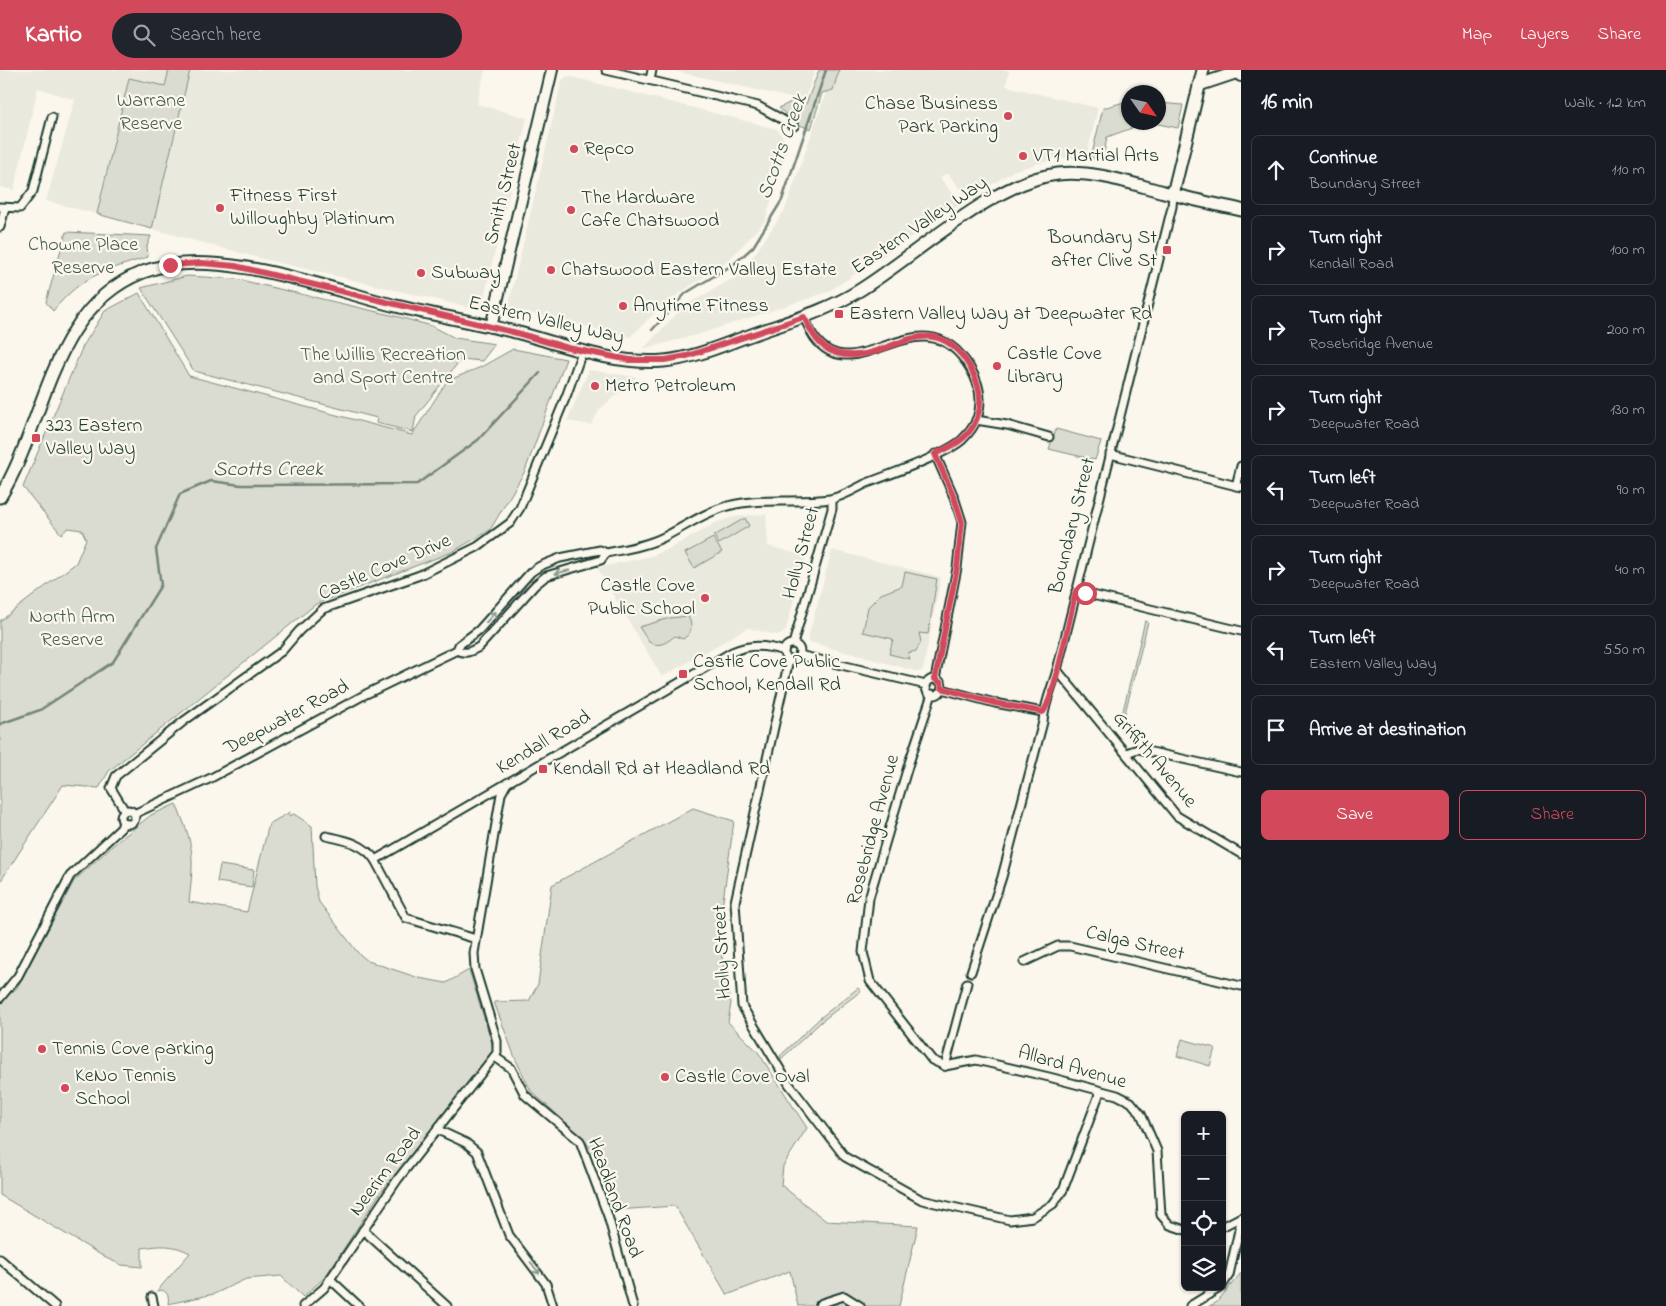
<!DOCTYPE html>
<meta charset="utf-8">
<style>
:root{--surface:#171b24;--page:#20242c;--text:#f1f3f6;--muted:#9ea1a6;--line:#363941;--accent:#d1495b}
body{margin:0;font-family:"Indie Flower",sans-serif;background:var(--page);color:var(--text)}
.controls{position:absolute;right:15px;bottom:15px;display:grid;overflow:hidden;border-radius:8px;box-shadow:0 1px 4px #0004}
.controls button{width:45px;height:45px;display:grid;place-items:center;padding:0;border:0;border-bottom:1px solid var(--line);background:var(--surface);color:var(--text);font:25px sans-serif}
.compass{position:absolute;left:1121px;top:15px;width:45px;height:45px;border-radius:50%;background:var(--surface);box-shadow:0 1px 4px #0004;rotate:124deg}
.stop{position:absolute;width:15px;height:15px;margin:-11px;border:4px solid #d1495b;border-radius:50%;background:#fff}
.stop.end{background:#d1495b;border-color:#fff;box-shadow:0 1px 5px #0008}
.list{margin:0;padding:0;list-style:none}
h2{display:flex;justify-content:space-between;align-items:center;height:65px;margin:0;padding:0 20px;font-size:21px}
h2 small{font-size:16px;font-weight:400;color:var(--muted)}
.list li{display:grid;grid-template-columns:32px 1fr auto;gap:15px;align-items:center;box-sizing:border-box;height:70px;margin:0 10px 10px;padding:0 10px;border:1px solid var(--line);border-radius:8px}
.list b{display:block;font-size:19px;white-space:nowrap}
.list p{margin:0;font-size:16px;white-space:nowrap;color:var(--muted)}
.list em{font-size:16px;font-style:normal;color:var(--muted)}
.actions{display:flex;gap:10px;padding:15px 20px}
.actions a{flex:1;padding:11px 0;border:1px solid var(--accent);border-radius:8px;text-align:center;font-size:18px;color:var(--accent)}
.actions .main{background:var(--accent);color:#fff}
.icon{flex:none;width:28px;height:28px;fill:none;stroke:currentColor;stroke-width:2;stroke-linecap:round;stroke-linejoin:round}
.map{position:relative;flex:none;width:1241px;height:1236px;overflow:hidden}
header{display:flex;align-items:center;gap:30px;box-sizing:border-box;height:70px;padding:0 25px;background:var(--accent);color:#fff}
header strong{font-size:24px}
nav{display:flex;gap:28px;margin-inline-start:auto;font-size:18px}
.search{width:350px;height:45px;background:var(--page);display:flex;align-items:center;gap:12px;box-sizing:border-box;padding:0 18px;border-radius:28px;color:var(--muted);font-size:19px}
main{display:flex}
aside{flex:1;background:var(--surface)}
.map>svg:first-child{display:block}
</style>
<header>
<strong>Kartio</strong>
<div class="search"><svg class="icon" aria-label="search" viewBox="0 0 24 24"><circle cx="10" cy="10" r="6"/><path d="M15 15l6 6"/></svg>Search here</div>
<nav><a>Map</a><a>Layers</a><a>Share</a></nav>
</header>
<main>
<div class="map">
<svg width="1241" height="1236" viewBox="0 0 1241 1236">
<rect width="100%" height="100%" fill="#fbf7ec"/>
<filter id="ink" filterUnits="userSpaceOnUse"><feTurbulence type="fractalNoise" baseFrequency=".02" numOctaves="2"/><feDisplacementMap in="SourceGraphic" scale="10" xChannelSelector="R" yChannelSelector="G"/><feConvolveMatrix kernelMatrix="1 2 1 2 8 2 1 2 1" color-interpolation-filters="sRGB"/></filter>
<g filter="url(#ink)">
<g fill="#eae9de">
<polygon points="0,0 485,0 477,34 527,48 482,236 476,239 263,189 152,159 185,22 129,8 97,144 46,131 75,30 38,18 14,120 0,117"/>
<polygon points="671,0 815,0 804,31"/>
<polygon points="837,0 1009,0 1006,16 1098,38 1086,88 1059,88 1029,96 1013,101 969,129 947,103 940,108 961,134 828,222 700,264 643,279 684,236 741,204 785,140 828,17"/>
<polygon points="568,6 777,59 788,75 765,151 729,190 664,234 630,267 508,238 562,10"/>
<polygon points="589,300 637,307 600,339 591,355 567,351"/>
<polygon points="766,444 768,476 806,486 785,562 777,565 747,558 662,607 597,498 651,486 671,478 717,452 733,447"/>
<polygon points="832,480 941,507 923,600 919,602 809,572 808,568"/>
</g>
<g fill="#dbdcd1" stroke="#7d8c82">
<polygon points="169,0 190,0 152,159 97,144 129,8 165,16"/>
<polygon points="819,0 839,0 833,20 822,23 811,59 799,55 779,38 793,31 806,34"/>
<polygon points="1128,31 1128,52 1146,53 1107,67 1103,89 1091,88 1103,38"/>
<polygon points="1159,33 1183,35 1178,58 1153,53 1158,52"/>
<path d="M66,162L151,166L147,176L148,187C105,201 83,204 53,241L46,232Z"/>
<polygon points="187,206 236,209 395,246 432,256 455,268 495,274 482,291 461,289 416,346 413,362 376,353 377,348 194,301 141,218"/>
<polygon points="139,223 189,306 412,365 447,311 481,297 513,279 566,289 525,401 490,460 452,482 316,534 109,701 99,718 63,715 0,812 0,551 76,493 86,469 82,460 68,458 61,464 23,417 83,276 105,241"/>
<polygon points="1056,359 1101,371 1095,390 1049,379"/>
<polygon points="745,448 749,456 719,474 714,466"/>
<polygon points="713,468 722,482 694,498 685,483"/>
<polygon points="905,502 937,509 928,564 919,563 921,572 916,581 908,583 910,589 889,584 893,569 863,562 868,537 881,524 902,516"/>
<path d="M688,546C693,556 692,563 683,569L675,566C667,572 660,578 649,572L639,557L670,548Z"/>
<polygon points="1145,551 1148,552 1121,659 1119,657"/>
<path d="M176,734C195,777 194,786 189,832L247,842L269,754L290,742L289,746L294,744L312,756L315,816L319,832L358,883L368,891L419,908L446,913L469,900L491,970L493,980L487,989L379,1125L325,1207L303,1227L281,1206L246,1209L214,1224L168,1234C169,1228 169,1223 162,1220L157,1221L190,1183C173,1174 161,1175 142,1178V1197L122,1195L108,1189L0,1125V932L17,918L74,811L112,776L151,745Z"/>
<polygon points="693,738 734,751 718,867 731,933 728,952 758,982 807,1058 783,1096 781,1115 826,1151 918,1156 899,1236 798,1236 790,1201 727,1225 675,1136 616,1140 611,1106 581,1066 531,1021 515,988 494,932 529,931 538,914 552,815"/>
<polygon points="220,795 254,800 252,817 217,812"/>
<polygon points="858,918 861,921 822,951 781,989 780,986 820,948"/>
<polygon points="1182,969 1215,978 1210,996 1177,986"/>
<polygon points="1241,1203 1241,1236 1209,1236 1216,1233"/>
</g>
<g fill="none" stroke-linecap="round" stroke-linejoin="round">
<g stroke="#74847b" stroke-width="2.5">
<polyline points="652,260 686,223 734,194 753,177 782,130 826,0"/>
<polyline points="0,654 40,640 113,592 161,515 156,479 180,424 211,411 241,415 417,414 478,370 540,303"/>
</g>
<defs>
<g id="street">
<polyline points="606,0 758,36 794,56"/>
<polyline points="650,10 652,0"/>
<polyline points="0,137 20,138 33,121 52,47"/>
<polyline points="0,157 5,138"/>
<polyline points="976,350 1007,355 1049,367"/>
<polyline points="935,384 954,427 962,452 957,498 935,609"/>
<polyline points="1110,384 1241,417"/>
<polyline points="1236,416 1241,396"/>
<polyline points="1076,521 1241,561"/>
<circle cx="792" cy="582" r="8"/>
<polyline points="793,574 832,439 832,429"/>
<path d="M457,580C465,585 471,581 479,577L535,515L546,506L601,490L606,483"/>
<polyline points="799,585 926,615"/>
<polyline points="789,590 735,832 742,936 789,1014 845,1087 922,1130 1010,1150 1033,1147 1053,1134 1063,1120 1100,1022"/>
<polyline points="1057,600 1177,746 1241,784"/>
<circle cx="934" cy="617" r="8"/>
<polyline points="942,619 995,633 1043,642"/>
<polyline points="932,624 909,693 869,828 863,882 870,911 932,990 945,996"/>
<polyline points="1126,683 1138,679 1241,702"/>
<circle cx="128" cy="747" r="7"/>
<polyline points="125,741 111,718 116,706 184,651 282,581 299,561 323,539 420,505 477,477 510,453 520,438 567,324 582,282"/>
<path d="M134,744L211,708L366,624L457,580L459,575L479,560L531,502L540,496L560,488L600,480L606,483C625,479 646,476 664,467C686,456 705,442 728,436C761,427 797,434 830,429C842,427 855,419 865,414C890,404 943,386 962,370C968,364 974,357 977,349C983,331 980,314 970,298C922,218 855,325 814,267C810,261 807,253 804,247"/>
<path d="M326,766C344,770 364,773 375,790L732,582C750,574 765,575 784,581"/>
<polyline points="375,790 406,848 476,869"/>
<polyline points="1024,892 1058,876 1070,876 1241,916"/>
<path d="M971,902L1002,807L1043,652C1044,635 1052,617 1057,600L1172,137L1173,124"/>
<polyline points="0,928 18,906 70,806 121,758 123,752"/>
<polyline points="495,987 511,998 525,1025 580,1071 608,1146 633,1236"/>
<polyline points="945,996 976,990 1049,1007 1117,1025 1131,1032 1141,1044 1157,1081 1161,1145 1170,1155 1185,1160"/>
<polyline points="945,996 967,913"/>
<polyline points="438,1060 466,1073 477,1082 509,1165 546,1214 553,1236"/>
<polyline points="1222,1157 1241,1147"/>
<polyline points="363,1160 447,1236"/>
<polyline points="0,1189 55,1236"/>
<polyline points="330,1209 359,1236"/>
<polyline points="1222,1216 1229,1205 1241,1151"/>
<polyline points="152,1227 154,1236"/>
<polyline points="303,1236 324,1218 398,1109 497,983 497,971 475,899 474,883 501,724 507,713"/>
<polyline points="819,1236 822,1233 844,1226 860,1236"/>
<polyline points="1190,1236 1221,1217"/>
</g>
<polyline id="secondary" points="491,257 552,0"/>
<g id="primary">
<polyline points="1199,15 1241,1"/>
<polyline points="1173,124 1203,0"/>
<path d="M0,427C46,353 50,238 143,202C212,175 325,218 396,236C438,246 481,253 523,264C570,277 615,295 664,291C695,288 725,274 754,264C790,251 827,241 860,220C915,186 995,110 1058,104C1094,100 1129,113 1164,122C1189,129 1215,134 1241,140"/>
</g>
<polyline id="highway" points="1239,0 1241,5"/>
</defs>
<use href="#street" stroke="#1f3d34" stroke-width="11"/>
<use href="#secondary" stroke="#1f3d34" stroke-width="14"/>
<use href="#primary" stroke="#1f3d34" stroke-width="15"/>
<use href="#highway" stroke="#1f3d34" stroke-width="16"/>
<use href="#street" stroke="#fbf7ec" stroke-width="7"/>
<use href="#secondary" stroke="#fbf7ec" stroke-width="10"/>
<use href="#primary" stroke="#fbf7ec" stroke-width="11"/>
<use href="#highway" stroke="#fbf7ec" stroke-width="12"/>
</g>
<defs><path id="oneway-shaft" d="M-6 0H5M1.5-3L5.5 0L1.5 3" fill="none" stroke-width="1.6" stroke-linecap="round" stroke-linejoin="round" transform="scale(1.25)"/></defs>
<g stroke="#8d9a90">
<use href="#oneway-shaft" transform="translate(562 502) rotate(166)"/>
<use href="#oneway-shaft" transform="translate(491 547) rotate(-47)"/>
<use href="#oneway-shaft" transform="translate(535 1198) rotate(53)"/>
</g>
</g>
<g fill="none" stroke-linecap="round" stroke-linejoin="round" filter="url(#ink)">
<path stroke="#d1495b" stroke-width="6" d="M170,195L202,193L235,196L517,263L568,278L630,290H665L687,286L804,247C812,263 818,277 836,283C887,298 929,229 970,297C979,313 984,330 977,348C970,368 953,376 935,384L954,427L962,452L957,498L935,609L941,613L942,618L995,633L1043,642C1055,627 1070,544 1076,521L1085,523"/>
</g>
<g fill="#d1495b" stroke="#fbf7ec" stroke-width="2">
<circle cx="1008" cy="46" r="5"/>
<circle cx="574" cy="79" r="5"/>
<circle cx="1023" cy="86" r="5"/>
<circle cx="220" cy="138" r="5"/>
<circle cx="571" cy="140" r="5"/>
<rect x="1162" y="175" width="10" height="10" rx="2.5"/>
<circle cx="551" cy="200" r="5"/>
<circle cx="421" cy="203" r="5"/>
<circle cx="623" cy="236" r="5"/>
<rect x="834" y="239" width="10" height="10" rx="2.5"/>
<circle cx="997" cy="296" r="5"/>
<circle cx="595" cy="316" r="5"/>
<rect x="31" y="363" width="10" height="10" rx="2.5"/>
<circle cx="705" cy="528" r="5"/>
<rect x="678" y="599" width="10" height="10" rx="2.5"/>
<rect x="538" y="694" width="10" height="10" rx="2.5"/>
<circle cx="42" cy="979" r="5"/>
<circle cx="665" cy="1007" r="5"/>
<circle cx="65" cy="1018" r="5"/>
</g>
<g text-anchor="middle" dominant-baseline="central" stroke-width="4.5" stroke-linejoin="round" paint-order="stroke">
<g font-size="20" fill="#455d53" stroke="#fbf7ec">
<text x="151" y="31">Warrane<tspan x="151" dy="23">Reserve</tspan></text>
<text x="83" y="175">Chowne Place<tspan x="83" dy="23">Reserve</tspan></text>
<text x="383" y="285">The Willis Recreation<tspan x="383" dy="23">and Sport Centre</tspan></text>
<text x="72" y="547">North Arm<tspan x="72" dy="23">Reserve</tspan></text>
</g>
<g font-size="20" fill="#1f3d34" stroke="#fbf7ec" text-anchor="start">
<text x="998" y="34" text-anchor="end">Chase Business<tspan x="998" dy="23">Park Parking</tspan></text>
<text x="584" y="79">Repco</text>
<text x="1033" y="86">VT1 Martial Arts</text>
<text x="230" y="126">Fitness First<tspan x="230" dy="23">Willoughby Platinum</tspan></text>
<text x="581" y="128">The Hardware<tspan x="581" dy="23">Cafe Chatswood</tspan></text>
<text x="1157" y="168" text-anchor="end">Boundary St<tspan x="1157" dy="23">after Clive St</tspan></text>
<text x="561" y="200">Chatswood Eastern Valley Estate</text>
<text x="431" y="203">Subway</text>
<text x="633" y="236">Anytime Fitness</text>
<text x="849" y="244">Eastern Valley Way at Deepwater Rd</text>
<text x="1007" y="284">Castle Cove<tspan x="1007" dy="23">Library</tspan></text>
<text x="605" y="316">Metro Petroleum</text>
<text x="46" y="356">323 Eastern<tspan x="46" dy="23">Valley Way</tspan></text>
<text x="695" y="516" text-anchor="end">Castle Cove<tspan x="695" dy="23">Public School</tspan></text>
<text x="693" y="592">Castle Cove Public<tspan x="693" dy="23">School, Kendall Rd</tspan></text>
<text x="553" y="699">Kendall Rd at Headland Rd</text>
<text x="52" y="979">Tennis Cove parking</text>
<text x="75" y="1006">KeNo Tennis<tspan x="75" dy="23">School</tspan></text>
<text x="675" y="1007">Castle Cove Oval</text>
</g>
<g font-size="20" fill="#1f3d34" stroke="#fbf7ec">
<text transform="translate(504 124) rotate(-76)">Smith Street</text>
<text transform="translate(920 156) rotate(-34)">Eastern Valley Way</text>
<text transform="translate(546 251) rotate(13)">Eastern Valley Way</text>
<text transform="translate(1073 456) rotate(-76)">Boundary Street</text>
<text transform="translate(802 483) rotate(-75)">Holly Street</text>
<text transform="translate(385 498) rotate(-23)">Castle Cove Drive</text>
<text transform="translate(287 648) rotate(-28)">Deepwater Road</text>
<text transform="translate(544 673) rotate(-31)">Kendall Road</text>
<text transform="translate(1154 690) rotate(50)">Griffith Avenue</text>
<text transform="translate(874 760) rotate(-75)">Rosebridge Avenue</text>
<text transform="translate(1135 874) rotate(13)">Calga Street</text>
<text transform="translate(723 882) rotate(-93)">Holly Street</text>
<text transform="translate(1072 998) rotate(16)">Allard Avenue</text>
<text transform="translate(386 1102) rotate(-53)">Neerim Road</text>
<text transform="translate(614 1128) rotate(70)">Headland Road</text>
</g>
<g font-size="21" font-style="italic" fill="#425b52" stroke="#fbf7ec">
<text transform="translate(783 77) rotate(-70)">Scotts Creek</text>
<text x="268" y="400">Scotts Creek</text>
</g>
</g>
</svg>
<div class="controls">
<button>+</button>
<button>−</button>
<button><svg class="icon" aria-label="locate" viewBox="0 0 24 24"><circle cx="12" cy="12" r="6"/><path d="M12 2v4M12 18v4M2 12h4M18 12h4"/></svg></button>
<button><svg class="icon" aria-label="layers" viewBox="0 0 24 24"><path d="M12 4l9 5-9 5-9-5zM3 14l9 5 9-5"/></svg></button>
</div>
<svg class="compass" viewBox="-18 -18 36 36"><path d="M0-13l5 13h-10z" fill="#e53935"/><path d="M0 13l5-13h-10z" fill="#9ea1a6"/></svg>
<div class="stop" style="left:1085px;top:523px"></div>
<div class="stop end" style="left:170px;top:195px"></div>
</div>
<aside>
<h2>16 min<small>Walk · 1.2 km</small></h2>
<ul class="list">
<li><svg class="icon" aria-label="ahead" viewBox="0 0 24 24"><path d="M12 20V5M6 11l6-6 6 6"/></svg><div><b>Continue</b><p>Boundary Street</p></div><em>110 m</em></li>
<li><svg class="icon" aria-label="right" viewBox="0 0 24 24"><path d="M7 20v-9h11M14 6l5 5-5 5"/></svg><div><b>Turn right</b><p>Kendall Road</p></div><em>100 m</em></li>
<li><svg class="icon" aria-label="right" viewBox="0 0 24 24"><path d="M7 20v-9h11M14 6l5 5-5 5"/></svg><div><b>Turn right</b><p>Rosebridge Avenue</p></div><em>200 m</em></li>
<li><svg class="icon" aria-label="right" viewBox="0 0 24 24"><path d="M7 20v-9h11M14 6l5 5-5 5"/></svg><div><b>Turn right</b><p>Deepwater Road</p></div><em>130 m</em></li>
<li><svg class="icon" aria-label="left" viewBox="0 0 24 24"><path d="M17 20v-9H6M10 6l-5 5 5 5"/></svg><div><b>Turn left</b><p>Deepwater Road</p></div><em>90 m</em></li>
<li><svg class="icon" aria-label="right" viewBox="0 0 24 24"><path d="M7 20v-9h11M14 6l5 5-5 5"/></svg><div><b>Turn right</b><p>Deepwater Road</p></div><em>40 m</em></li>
<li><svg class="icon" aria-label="left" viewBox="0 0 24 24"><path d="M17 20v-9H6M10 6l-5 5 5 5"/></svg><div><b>Turn left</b><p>Eastern Valley Way</p></div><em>550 m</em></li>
<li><svg class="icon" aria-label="arrive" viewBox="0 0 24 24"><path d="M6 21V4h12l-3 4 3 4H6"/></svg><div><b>Arrive at destination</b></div></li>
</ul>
<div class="actions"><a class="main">Save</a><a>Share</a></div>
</aside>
</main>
